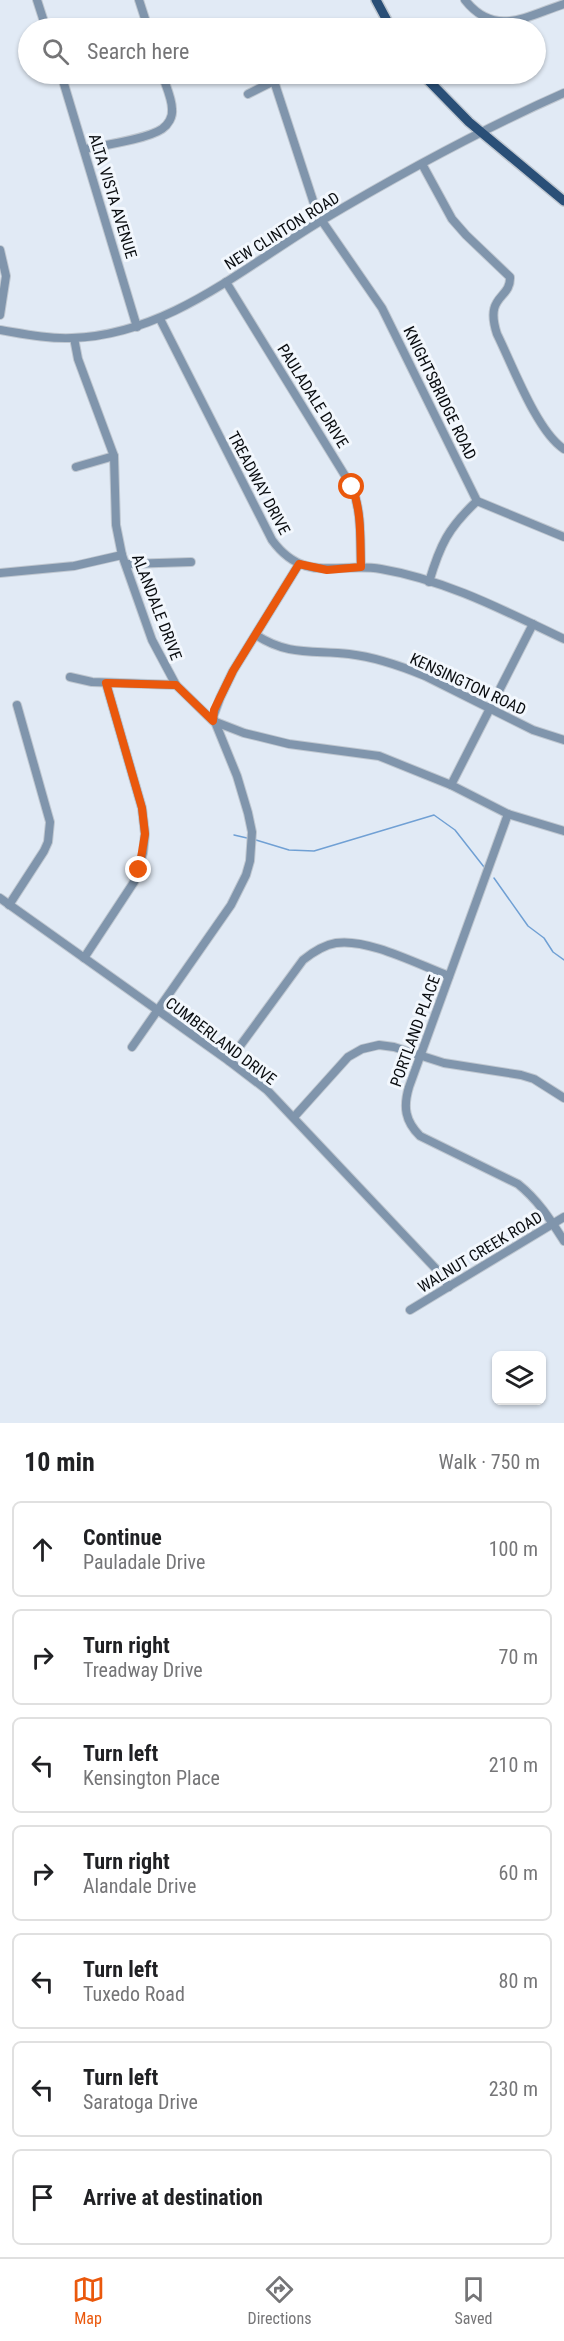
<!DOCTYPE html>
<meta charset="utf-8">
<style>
:root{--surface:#fff;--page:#f6f6f6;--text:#202124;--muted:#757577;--line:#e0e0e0;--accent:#ea580c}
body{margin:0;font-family:"Roboto Condensed",sans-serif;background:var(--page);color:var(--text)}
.controls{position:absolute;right:18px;bottom:18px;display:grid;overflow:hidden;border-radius:9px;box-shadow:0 2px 4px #0004}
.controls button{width:54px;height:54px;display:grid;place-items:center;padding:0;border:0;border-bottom:2px solid var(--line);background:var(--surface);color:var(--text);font:30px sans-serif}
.stop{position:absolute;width:18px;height:18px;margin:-14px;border:4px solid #ea580c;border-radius:50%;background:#fff}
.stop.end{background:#ea580c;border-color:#fff;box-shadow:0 2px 6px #0008}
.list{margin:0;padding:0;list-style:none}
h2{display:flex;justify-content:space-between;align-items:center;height:78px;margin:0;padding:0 24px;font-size:26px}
h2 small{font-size:20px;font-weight:400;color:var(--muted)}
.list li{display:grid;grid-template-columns:39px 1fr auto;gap:18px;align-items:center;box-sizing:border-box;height:96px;margin:0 12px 12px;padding:0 12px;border:2px solid var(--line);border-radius:9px}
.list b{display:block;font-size:22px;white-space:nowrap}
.list p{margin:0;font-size:20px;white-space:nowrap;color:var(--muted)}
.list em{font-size:20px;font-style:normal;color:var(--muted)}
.icon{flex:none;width:33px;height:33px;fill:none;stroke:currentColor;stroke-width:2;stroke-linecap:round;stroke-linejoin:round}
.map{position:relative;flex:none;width:564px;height:1423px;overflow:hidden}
.search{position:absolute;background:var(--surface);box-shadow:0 2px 4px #0004;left:18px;right:18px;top:18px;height:66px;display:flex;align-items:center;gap:15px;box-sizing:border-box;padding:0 21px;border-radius:33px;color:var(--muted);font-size:22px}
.sheet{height:834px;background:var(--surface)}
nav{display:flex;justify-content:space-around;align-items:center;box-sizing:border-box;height:84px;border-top:2px solid var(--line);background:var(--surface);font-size:16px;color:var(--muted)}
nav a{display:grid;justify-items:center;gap:3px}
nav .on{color:var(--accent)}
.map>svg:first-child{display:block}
</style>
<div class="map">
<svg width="564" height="1423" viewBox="0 0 564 1423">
<rect width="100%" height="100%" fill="#e1eaf5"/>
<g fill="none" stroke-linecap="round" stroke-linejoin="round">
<g stroke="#70a0d4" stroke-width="1.5">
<polyline points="234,835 247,838"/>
<polyline points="256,840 289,850 314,851 434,815 455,830 484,867"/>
<polyline points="494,878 528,926 544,938 553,952 564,960"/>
</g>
<defs>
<g id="minor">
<polyline points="37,0 46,28"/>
<polyline points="139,0 148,28"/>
<path d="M465,0C495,38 527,16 564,4"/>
<polyline points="61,74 137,327"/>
<polyline points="274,81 320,222"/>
<polyline points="248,94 288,74"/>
<path d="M85,149C105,145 147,139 162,129C168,125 173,117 172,109C172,98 165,84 162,74"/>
<path d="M422,164L452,219L466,235L510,277C511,300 484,294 497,334C512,364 537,432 564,449"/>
<polyline points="322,221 382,308 477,501 564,537"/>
<polyline points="0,250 6,276 0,315"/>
<path d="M226,282L352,487C362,512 360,540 361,567"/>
<path d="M160,319L272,540C304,584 337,562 381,569C446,580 505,611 564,639"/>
<path d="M0,330C24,334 48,339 72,338C167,335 241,269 319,222C398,175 480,130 564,93"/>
<polyline points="74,338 78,359 114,456 116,525 122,555 152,640 176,685 213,721 244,733 289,744 379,756 451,785 508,814 564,831"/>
<polyline points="76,467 114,456"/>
<polyline points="127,564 191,562"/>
<polyline points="0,573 74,566 122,555"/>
<path d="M429,582C440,545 448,528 477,501"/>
<path d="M256,635C288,656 313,650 349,654C375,657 401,666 425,676L533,730L564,740"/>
<polyline points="70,677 92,682 176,685"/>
<polyline points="451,785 533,624"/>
<path d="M508,814L409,1087C403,1107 405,1121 420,1136L518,1184C538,1200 550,1219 564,1241"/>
<polyline points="0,898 229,1061 267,1090 437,1270 449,1287"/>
<polyline points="9,905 44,851 48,842 50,822 17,705"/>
<polyline points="84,958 134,882 143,853 145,834 142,808 106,683"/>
<polyline points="132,1047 231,905 246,875 250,861 252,832 248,813 237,776 213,717 220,698 233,671 299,564"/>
<path d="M229,1061L303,960C313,952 324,945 336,943C368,938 419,965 449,976"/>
<polyline points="294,1117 348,1057 362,1049 379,1045 394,1047 444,1063 521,1075 534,1079 564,1098"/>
<polyline points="410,1310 564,1217"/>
</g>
<g id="major">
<polyline points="376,0 391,28"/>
<polyline points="422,74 469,122 564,201"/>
</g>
</defs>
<use href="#minor" stroke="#bfc7d0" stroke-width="10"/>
<use href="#major" stroke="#bfc7d0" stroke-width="12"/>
<use href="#minor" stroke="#8095ac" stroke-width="8"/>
<use href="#major" stroke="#2a4f77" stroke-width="9"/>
</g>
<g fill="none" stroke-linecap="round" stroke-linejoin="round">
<path stroke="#ea580c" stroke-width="8" d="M139,870L145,834L142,808L106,683L176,685L213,721L214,710L233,671L299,564L327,570L361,567C360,540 362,512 352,487"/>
</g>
<g text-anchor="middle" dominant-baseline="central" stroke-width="6" stroke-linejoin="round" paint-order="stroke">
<g font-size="16" fill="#0a0d10" stroke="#f2f7fd">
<text transform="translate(113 196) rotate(73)">ALTA VISTA AVENUE</text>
<text transform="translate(282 231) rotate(-32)">NEW CLINTON ROAD</text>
<text transform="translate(440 393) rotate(64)">KNIGHTSBRIDGE ROAD</text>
<text transform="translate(313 396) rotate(58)">PAULADALE DRIVE</text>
<text transform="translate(259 483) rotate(62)">TREADWAY DRIVE</text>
<text transform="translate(157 607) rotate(69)">ALANDALE DRIVE</text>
<text transform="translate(468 684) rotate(25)">KENSINGTON ROAD</text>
<text transform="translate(415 1031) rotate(-70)">PORTLAND PLACE</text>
<text transform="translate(221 1041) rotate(37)">CUMBERLAND DRIVE</text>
<text transform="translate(480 1252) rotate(-31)">WALNUT CREEK ROAD</text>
</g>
</g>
</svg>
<div class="controls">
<button><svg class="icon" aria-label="layers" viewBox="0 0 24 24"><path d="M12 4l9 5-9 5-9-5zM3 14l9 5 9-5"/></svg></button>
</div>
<div class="stop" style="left:352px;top:487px"></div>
<div class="stop end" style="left:139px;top:870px"></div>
<div class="search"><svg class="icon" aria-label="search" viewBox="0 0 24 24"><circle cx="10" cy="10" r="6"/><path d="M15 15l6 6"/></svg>Search here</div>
</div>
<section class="sheet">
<h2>10 min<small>Walk · 750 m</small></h2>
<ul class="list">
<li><svg class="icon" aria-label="ahead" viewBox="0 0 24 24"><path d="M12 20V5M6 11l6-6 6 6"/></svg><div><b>Continue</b><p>Pauladale Drive</p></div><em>100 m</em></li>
<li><svg class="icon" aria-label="right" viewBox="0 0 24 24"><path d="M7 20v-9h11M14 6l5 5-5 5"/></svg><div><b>Turn right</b><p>Treadway Drive</p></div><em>70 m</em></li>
<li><svg class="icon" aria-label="left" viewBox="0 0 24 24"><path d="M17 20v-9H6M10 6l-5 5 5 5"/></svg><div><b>Turn left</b><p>Kensington Place</p></div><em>210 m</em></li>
<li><svg class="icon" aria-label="right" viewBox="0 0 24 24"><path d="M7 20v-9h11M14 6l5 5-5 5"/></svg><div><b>Turn right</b><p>Alandale Drive</p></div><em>60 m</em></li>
<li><svg class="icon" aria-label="left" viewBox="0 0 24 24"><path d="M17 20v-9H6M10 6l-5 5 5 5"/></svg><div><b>Turn left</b><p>Tuxedo Road</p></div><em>80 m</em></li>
<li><svg class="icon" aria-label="left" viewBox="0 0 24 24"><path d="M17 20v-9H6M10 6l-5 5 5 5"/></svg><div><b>Turn left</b><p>Saratoga Drive</p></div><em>230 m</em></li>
<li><svg class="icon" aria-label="arrive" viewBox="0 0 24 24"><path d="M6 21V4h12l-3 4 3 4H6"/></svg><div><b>Arrive at destination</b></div></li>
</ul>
</section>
<nav>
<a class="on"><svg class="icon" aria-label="map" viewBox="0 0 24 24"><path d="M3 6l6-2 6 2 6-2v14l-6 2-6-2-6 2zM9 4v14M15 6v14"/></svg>Map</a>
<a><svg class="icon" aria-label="directions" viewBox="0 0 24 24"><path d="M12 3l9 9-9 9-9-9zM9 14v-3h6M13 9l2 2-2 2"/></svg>Directions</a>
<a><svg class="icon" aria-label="saved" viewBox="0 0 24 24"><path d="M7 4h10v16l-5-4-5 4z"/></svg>Saved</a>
</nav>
